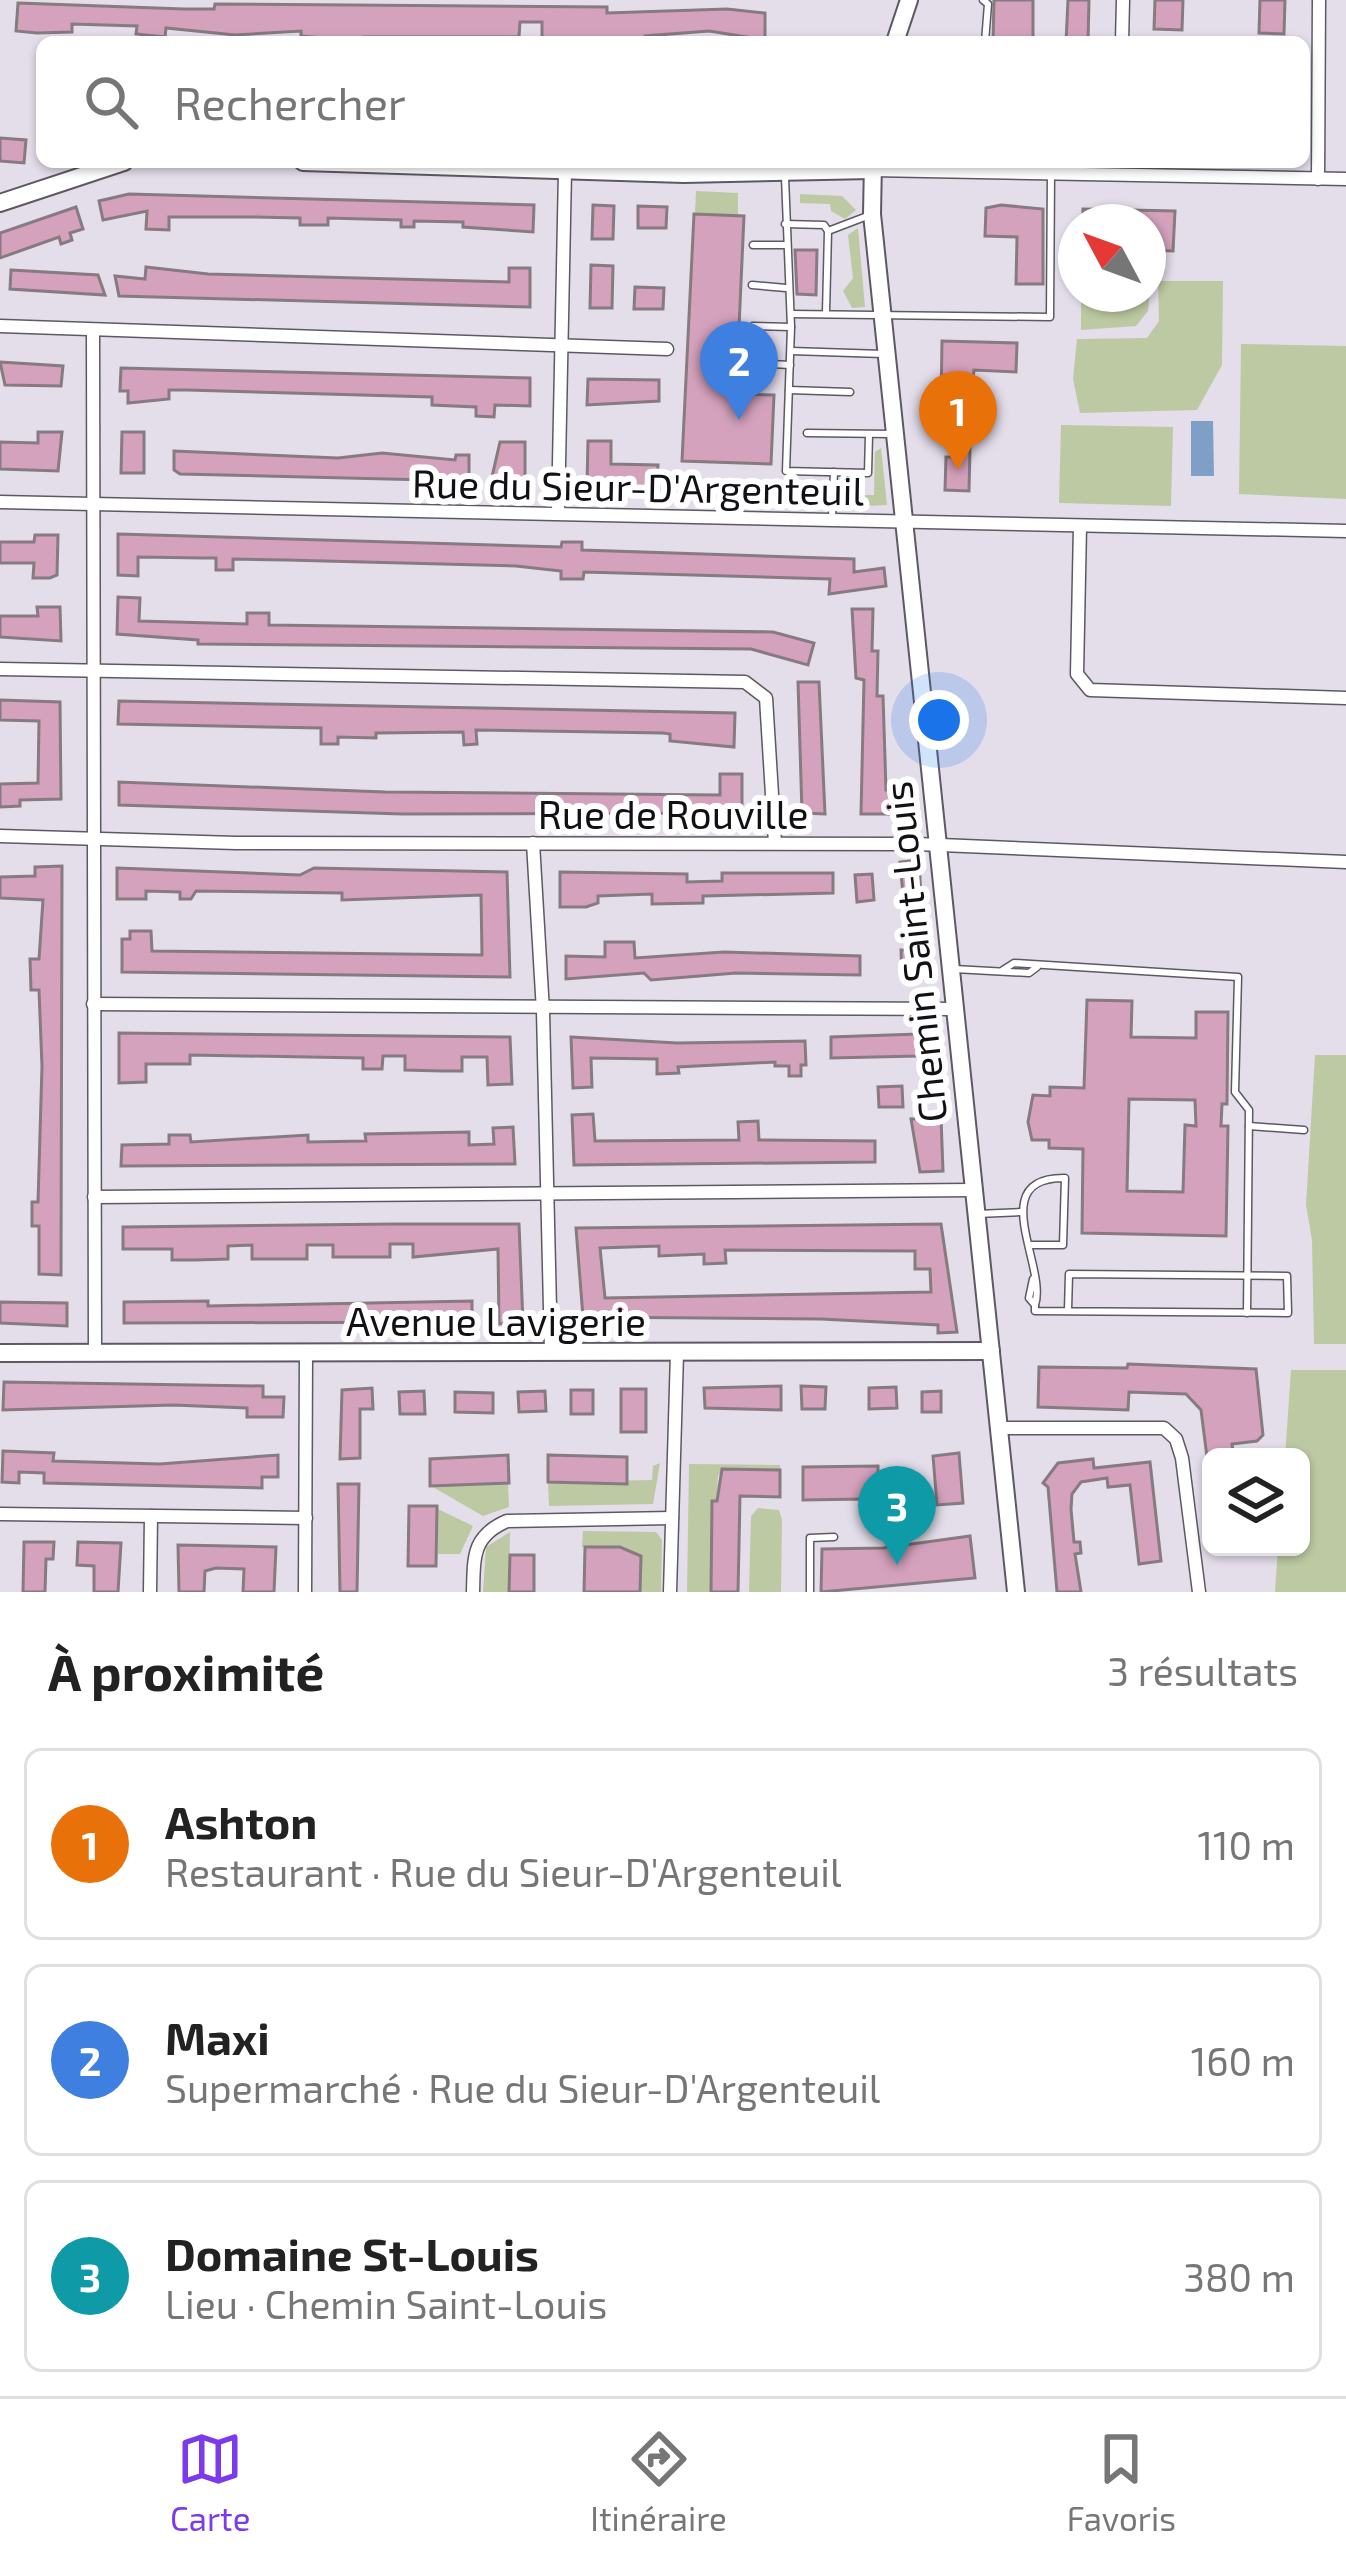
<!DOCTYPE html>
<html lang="fr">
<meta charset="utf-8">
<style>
:root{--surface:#fff;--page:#f2f2f2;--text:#222;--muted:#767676;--line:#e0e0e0;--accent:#7c3aed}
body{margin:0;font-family:"Exo 2",sans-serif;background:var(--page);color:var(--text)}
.controls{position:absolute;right:36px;bottom:36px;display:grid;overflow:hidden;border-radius:18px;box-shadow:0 3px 9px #0004}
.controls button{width:108px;height:108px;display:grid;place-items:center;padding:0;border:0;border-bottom:3px solid var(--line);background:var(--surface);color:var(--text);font:60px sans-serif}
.compass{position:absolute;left:1058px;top:204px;width:108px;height:108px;border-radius:50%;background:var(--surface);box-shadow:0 3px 9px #0004;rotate:311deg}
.you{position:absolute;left:939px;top:720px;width:42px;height:42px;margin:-30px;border:9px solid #fff;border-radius:50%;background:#1a73e8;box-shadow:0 0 0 18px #1a73e833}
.badge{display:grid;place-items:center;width:78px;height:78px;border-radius:50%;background:var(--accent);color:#fff;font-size:39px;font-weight:700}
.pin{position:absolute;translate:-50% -99px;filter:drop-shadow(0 3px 6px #0008)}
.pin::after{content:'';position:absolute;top:63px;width:42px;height:36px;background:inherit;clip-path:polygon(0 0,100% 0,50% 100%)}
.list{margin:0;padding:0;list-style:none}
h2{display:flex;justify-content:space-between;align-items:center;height:156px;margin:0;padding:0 48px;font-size:51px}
h2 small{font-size:39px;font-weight:400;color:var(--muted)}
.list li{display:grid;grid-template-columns:78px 1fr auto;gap:36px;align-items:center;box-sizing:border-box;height:192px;margin:0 24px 24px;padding:0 24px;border:3px solid var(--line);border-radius:18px}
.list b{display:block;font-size:45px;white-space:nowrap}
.list p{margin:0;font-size:39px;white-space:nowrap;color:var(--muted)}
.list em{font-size:39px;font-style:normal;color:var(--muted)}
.icon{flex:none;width:66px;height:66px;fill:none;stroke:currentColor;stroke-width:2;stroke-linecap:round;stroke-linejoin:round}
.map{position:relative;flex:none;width:1346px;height:1592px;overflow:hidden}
.search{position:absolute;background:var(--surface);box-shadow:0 3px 9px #0004;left:36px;right:36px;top:36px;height:132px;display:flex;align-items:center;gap:30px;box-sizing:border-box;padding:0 42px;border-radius:18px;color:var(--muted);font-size:45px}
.sheet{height:804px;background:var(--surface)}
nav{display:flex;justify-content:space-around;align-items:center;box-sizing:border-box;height:168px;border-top:3px solid var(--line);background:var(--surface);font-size:33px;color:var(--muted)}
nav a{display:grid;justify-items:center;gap:6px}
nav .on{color:var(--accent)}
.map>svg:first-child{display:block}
</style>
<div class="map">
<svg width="1346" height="1592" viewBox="0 0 1346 1592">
<rect width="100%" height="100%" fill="#e4deeb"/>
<g fill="#bdc9a2">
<polygon points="696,191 738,193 738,216 695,214"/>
<polygon points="800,194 842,196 856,210 845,219 831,211 830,204 800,203"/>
<polygon points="858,228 865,307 852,308 843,291 853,278 848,235"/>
<polygon points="1158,281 1223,281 1222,365 1197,410 1080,413 1073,379 1077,339 1147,338 1159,321"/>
<polygon points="1150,290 1148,311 1136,326 1081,330 1081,294"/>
<polygon points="1241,344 1346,346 1346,499 1239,494"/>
<polygon points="1061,425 1173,427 1171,506 1059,503"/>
<polygon points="881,448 887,505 843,507 846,495 874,495 875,452"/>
<polygon points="1315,1055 1346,1055 1346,1344 1314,1344 1312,1240 1306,1205"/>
<polygon points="1291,1370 1346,1370 1346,1592 1275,1592 1278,1547 1301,1547 1301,1457 1285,1457"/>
<polygon points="660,1463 653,1504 549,1506 548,1482 652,1480 653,1466"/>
<polygon points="689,1464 780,1465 780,1470 722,1470 718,1476 711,1592 687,1592"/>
<polygon points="508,1483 509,1507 483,1516 431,1486"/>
<polygon points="758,1508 779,1510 782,1520 781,1592 749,1592 751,1516"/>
<polygon points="438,1509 473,1526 460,1554 438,1554"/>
<polygon points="583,1531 656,1532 662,1540 661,1592 640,1592 641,1557 619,1547 582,1547"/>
<polygon points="510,1532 509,1592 483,1592 486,1547"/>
</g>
<polygon fill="#809fc7" points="1191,421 1213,421 1214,476 1191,476"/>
<g fill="#d4a2bd" stroke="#877a80" stroke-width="3" fill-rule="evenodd">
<polygon points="994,0 1033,0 1033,42 993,42"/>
<polygon points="1068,0 1089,0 1088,42 1066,42"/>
<polygon points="1155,0 1183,0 1182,30 1154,29"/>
<polygon points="1260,0 1285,0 1284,34 1259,33"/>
<polygon points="18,3 184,9 214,9 215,4 607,7 607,13 727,9 765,13 765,40 709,31 645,36 645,41 542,41 542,22 520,22 519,37 364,37 364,42 301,36 301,31 235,35 166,28 165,37 136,34 137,26 72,24 72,32 37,33 16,31"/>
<polygon points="0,138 26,140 24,163 0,161"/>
<polygon points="129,194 534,205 533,232 463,227 463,222 414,221 414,227 401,227 401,220 328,218 328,225 300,225 300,218 254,217 169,217 169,230 146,229 147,211 103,220 99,201"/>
<polygon points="593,205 614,206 613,239 592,239"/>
<polygon points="1001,205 1043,209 1043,284 1016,284 1017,237 985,236 986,208"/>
<polygon points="638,206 667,207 666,228 638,228"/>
<polygon points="76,207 83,229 70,233 72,240 61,244 59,237 0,258 0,233"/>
<polygon points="1083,209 1175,211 1173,251 1148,250 1148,222 1083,222"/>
<polygon points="694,214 744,216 736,394 774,395 771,464 682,461"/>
<polygon points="795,250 817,250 816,295 797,294"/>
<polygon points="591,265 613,266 612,308 590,308"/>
<polygon points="146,267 208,274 509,282 509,268 530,268 530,307 119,296 115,276 145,279"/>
<polygon points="11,270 98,275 105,295 10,289"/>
<polygon points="635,287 664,288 663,309 634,309"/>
<polygon points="942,341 1017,343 1016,372 974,370 970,403 941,402"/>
<polygon points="0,362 63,366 61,386 5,385"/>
<polygon points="121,368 530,378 530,406 495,405 494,417 476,416 476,407 432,405 432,397 187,390 169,390 169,399 128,403 128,391 120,391"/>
<polygon points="588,379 659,380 659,401 587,405"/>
<polygon points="38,432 62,432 58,471 0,469 0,442 38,443"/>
<polygon points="122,432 144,432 144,473 121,473"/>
<polygon points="588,441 611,441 611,464 658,465 657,486 587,484"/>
<polygon points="500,442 525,442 525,482 491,481"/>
<polygon points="953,447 970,448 969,491 945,490 946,457 953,457"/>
<polygon points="174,451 338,458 382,453 455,460 456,455 469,455 469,481 180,474 174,470"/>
<polygon points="118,534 561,547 562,542 582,542 582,550 854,559 854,572 884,568 886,586 829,594 830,579 584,572 583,579 561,579 561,571 516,566 286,560 233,559 233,570 216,570 216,558 202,558 138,557 138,576 118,575"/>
<polygon points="35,535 58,535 57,575 50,578 33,578 34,563 0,563 0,542 34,542"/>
<polygon points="118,597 140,598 139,621 247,624 247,613 269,613 269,625 773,632 814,643 808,665 751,649 198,644 198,640 117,634"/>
<polygon points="37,607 60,607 61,641 0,637 0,616 38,616"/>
<polygon points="852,609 873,609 872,651 878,651 877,696 883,696 886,790 892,790 892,814 861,814 864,680 856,678"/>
<polygon points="798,682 819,682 825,814 802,813"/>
<polygon points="0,700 60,702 61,799 20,800 20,806 0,807 0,784 38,783 39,721 0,720"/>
<polygon points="119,701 735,713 734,747 670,741 670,734 663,733 476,730 477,744 464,745 463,732 376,733 376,738 338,737 338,744 321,744 321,728 118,724"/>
<polygon points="720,774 742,774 742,813 402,814 119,805 119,782 385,792 720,795"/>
<polygon points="919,860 922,915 905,916 900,862"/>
<polygon points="62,866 61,1275 39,1274 39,1226 32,1226 32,1202 38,1202 42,1066 39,990 31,990 30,959 39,959 43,900 0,898 0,877 35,876 35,867"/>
<polygon points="117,868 300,875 314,868 507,872 510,977 122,972 122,939 130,939 130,931 151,931 152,951 482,955 481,895 342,900 342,893 196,891 191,899 180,899 180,892 146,891 146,899 117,899"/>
<polygon points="560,872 687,874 687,882 722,881 722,873 833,873 833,893 703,896 703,903 652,904 652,894 598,896 598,903 586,907 560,907"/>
<polygon points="872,874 874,900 857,902 855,875"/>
<polygon points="605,942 634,942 635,958 724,952 860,956 860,975 736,973 651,980 644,973 566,979 566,956 605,957"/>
<polygon points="901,950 924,950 925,979 902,979"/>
<path d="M1087,1000L1132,1001L1131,1037L1196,1038V1012H1228L1227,1104H1222L1221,1126H1228L1226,1236L1082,1233L1083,1149L1049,1148V1140H1032L1028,1122L1033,1095L1050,1096V1087L1084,1088ZM1129,1099L1195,1100L1196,1126L1185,1125L1183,1192L1127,1191Z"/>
<polygon points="119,1033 510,1037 512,1084 488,1085 487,1057 462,1057 462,1071 442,1071 405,1070 405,1056 383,1056 382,1069 363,1069 363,1058 190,1055 190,1064 146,1064 146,1082 119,1083"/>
<polygon points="918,1034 918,1056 831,1058 831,1037"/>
<polygon points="571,1037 677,1043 805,1041 806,1065 801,1065 801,1076 789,1076 789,1066 775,1066 775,1062 678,1067 679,1073 657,1074 657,1059 591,1058 592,1087 573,1088"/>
<polygon points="902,1086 903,1107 879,1107 878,1087"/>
<polygon points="593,1114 595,1141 739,1140 738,1122 758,1121 759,1140 875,1141 875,1162 574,1165 572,1115"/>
<polygon points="941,1118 943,1171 920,1172 911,1119"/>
<polygon points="513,1127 515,1164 121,1166 122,1145 169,1144 169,1135 190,1135 191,1142 308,1135 308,1142 366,1141 365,1134 469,1132 469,1145 494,1144 493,1128"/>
<polygon points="396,1224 519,1224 523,1323 499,1324 498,1249 413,1257 413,1244 390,1244 390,1257 333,1257 333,1245 307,1245 307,1259 252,1259 252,1245 228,1246 228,1259 194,1260 172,1260 172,1249 123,1249 123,1227"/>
<path d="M941,1224L957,1332L938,1333V1325L821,1319L583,1317L576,1228ZM659,1246V1256L704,1254V1264L726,1263L725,1250L915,1251V1269H930L931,1292L605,1298L600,1248Z"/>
<polygon points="208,1301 208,1306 472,1301 472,1322 124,1323 124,1302"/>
<polygon points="0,1302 67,1303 67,1326 0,1323"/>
<polygon points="1128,1364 1256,1369 1263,1435 1257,1441 1232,1444 1234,1457 1207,1457 1201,1410 1186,1394 1129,1392 1128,1410 1038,1407 1039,1367 1127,1368"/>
<polygon points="4,1382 263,1386 263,1397 284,1397 283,1417 247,1417 247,1408 173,1405 3,1410"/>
<polygon points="781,1386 781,1410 705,1408 704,1388"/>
<polygon points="801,1386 826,1387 825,1409 802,1409"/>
<polygon points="896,1387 897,1408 869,1409 869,1388"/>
<polygon points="372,1388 373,1409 360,1409 360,1458 340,1459 342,1390"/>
<rect x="621" y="1389" width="25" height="43"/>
<rect x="571" y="1390" width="22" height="24"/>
<polygon points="424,1391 425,1414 400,1414 399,1392"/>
<polygon points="545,1391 546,1411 519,1412 518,1392"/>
<polygon points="941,1391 941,1412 922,1412 922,1392"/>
<polygon points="455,1392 493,1393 493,1413 455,1412"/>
<polygon points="3,1451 54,1453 53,1461 160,1464 278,1455 278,1477 262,1477 262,1488 44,1483 44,1473 19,1472 19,1483 2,1482"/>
<polygon points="959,1453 963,1503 937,1505 933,1456"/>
<polygon points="508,1455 509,1483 430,1486 430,1459"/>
<polygon points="548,1455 627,1457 627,1484 548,1482"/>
<polygon points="1093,1459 1094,1468 1150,1462 1161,1561 1139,1564 1130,1485 1108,1487 1107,1478 1081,1482 1072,1494 1071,1509 1074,1542 1080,1542 1081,1553 1075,1554 1081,1592 1057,1592 1048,1487 1043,1483 1058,1463"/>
<polygon points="878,1466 878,1507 864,1508 864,1499 803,1500 803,1467"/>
<polygon points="722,1469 780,1470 780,1497 740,1496 738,1592 711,1592 712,1501 717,1501"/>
<polygon points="338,1484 359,1484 357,1592 340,1592"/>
<polygon points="409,1506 437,1506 436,1566 408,1566"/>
<polygon points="970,1536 975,1578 821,1592 822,1549 883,1548"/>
<polygon points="24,1542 54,1542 53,1559 46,1559 45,1592 23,1592"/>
<polygon points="78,1542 121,1543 118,1592 94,1592 94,1566 77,1565"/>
<polygon points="178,1545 276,1547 274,1592 243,1592 244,1569 216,1568 205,1571 204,1592 179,1592"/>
<polygon points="585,1547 620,1547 641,1556 640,1592 584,1592"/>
<polygon points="510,1555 534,1555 534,1592 509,1592"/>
</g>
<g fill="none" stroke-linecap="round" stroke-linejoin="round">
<defs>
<g id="lane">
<polyline points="983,0 988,4 985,42"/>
<polyline points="785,177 791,327 786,471 868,473 869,435"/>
<polyline points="785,224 824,225 828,231 826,313"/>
<polyline points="828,231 870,215"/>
<polyline points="753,245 786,245"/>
<polyline points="752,285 786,288"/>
<polyline points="791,314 1050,317 1051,173"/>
<polyline points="753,326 791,327"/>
<polyline points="791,351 883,354"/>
<polyline points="751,363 790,365"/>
<polyline points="789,390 850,392"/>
<polyline points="807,433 891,434"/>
<polyline points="832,517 834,472"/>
<polyline points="954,969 1029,973 1037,967"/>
<polyline points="1003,970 1014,963 1238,977 1235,1092 1249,1110 1247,1313"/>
<polyline points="1249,1126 1304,1130"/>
<polyline points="977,1214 1021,1212"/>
<path d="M1029,1245H1063L1065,1178C984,1177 1048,1267 1035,1305L1029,1298L1033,1279"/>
<polyline points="1035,1305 1035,1311 1288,1313 1287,1276 1069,1274 1068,1310"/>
<polyline points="810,1592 810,1538 834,1537"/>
</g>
<g id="street">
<polyline points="1122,42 1123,0"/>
<polyline points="872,170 1346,179"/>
<polyline points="1318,179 1319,0"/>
<polyline points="0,326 667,349"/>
<polyline points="93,332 95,1353"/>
<polyline points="0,502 1346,531"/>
<polyline points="558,513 565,171"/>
<polyline points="1080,526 1077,674 1090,690 1346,698"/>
<polyline points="0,669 745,682 766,698 775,843"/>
<polyline points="0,836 236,843 917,844 1346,862"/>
<polyline points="533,843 543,1011 551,1351"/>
<polyline points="93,1004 954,1009"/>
<polyline points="94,1197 972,1190"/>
<polyline points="1000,1428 1164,1428 1176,1439 1182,1458 1199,1592"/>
<polyline points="0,1514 306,1518"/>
<polyline points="150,1592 151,1516"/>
<polyline points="305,1592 306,1352"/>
<path d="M473,1592C474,1557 472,1536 507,1521L672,1518"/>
<polyline points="670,1592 677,1353"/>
</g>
<g id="secondary">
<polyline points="895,42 909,0"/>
<polyline points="303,162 684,174 872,170"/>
<polyline points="873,162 872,214 1016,1592"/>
<polyline points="0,203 124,162"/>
<polyline points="0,1353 991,1351"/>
</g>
</defs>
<use href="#lane" stroke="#5e5863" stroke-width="9"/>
<use href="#street" stroke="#5e5863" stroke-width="15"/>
<use href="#secondary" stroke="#5e5863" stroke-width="20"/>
<use href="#lane" stroke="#fff" stroke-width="6"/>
<use href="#street" stroke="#fff" stroke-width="12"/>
<use href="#secondary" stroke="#fff" stroke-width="16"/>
</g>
<g text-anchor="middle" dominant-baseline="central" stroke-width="12" stroke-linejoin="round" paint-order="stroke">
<g font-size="39" fill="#131015" stroke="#fff">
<text transform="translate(638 486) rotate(1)">Rue du Sieur-D'Argenteuil</text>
<text x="673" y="813">Rue de Rouville</text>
<text transform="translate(914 952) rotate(-96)">Chemin Saint-Louis</text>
<text x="496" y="1320">Avenue Lavigerie</text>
</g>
</g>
</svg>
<div class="controls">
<button><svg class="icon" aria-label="layers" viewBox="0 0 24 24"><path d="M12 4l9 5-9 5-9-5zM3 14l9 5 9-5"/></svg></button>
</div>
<svg class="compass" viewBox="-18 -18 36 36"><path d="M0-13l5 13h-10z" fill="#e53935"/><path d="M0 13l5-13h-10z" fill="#767676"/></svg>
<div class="you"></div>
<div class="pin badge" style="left:958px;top:470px;background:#e8710a">1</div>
<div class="pin badge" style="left:739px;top:420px;background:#3f7fe0">2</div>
<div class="pin badge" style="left:897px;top:1565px;background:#0f9aa8">3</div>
<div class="search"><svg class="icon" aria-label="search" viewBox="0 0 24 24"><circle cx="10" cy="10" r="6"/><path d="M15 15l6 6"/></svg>Rechercher</div>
</div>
<section class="sheet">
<h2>À proximité<small>3 résultats</small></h2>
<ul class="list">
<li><span class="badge" style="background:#e8710a">1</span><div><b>Ashton</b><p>Restaurant · Rue du Sieur-D'Argenteuil</p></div><em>110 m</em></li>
<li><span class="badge" style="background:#3f7fe0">2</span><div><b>Maxi</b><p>Supermarché · Rue du Sieur-D'Argenteuil</p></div><em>160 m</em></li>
<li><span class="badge" style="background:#0f9aa8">3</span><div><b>Domaine St-Louis</b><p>Lieu · Chemin Saint-Louis</p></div><em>380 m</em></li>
</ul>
</section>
<nav>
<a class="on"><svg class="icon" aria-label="map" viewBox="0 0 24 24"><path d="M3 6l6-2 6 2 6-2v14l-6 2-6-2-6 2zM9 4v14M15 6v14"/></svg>Carte</a>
<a><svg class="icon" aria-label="directions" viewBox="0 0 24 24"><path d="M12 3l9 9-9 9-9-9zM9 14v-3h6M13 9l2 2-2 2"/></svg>Itinéraire</a>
<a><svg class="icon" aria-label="saved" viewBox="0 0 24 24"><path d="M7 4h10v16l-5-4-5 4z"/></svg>Favoris</a>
</nav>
